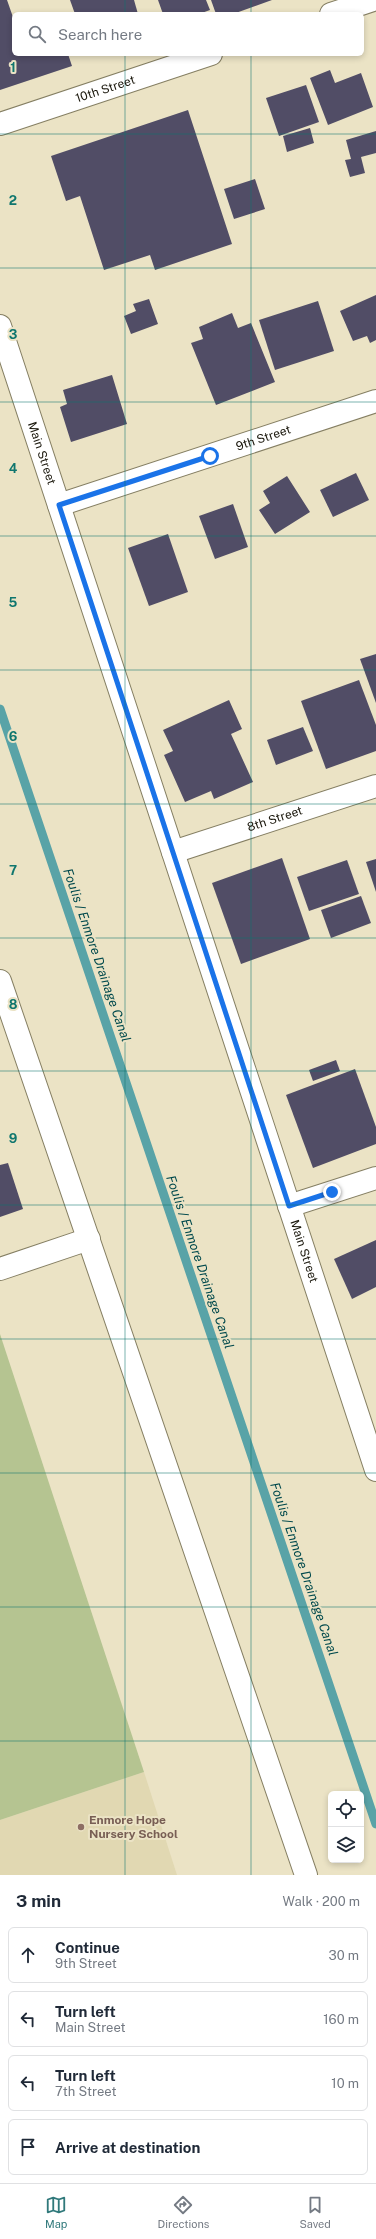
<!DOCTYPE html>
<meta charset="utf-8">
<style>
:root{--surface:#fff;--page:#f6f6f7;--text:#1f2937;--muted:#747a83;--line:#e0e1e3;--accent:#30797b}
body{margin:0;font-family:"Public Sans",sans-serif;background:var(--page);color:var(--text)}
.controls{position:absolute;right:12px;bottom:12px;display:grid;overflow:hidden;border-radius:6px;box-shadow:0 2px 6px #0003}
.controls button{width:36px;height:36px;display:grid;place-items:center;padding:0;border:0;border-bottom:1px solid var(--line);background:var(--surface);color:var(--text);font:20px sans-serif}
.stop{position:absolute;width:12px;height:12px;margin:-9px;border:3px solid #1a73e8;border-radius:50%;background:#fff}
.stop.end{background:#1a73e8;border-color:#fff;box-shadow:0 1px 4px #0008}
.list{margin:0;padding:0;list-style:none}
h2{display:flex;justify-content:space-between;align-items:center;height:52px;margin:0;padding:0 16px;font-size:17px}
h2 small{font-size:13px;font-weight:400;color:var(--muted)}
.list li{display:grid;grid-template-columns:26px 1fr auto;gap:12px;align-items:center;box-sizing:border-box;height:56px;margin:0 8px 8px;padding:0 8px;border:1px solid var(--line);border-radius:6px}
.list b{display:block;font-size:15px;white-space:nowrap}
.list p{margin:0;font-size:13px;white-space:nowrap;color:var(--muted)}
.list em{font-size:13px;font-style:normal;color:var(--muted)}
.icon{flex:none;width:22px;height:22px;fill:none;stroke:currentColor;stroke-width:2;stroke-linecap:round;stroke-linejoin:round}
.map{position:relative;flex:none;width:376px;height:1875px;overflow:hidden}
.search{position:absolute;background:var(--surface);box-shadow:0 2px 6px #0003;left:12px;right:12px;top:12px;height:44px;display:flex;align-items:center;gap:10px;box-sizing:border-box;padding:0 14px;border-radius:6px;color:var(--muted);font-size:15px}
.sheet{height:308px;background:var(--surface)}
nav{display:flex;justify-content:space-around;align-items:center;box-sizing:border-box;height:56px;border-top:1px solid var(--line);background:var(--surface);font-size:11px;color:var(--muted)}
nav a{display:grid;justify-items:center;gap:2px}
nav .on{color:var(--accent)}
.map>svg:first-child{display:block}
</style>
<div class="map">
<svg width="376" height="1875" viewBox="0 0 376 1875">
<rect width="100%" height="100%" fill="#ebe3c5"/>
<polygon fill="#e1d8b2" points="144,1772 177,1875 0,1875 0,1820"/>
<polygon fill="#b5c491" points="0,1334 144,1772 0,1820"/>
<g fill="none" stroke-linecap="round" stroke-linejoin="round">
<polyline stroke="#59a3a7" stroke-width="9" points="0,709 376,1824"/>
</g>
<g fill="#514d66">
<polygon points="0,0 7,0 14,20 14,54 68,54 72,66 0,90"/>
<polygon points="70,0 134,0 138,14 75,14"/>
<polygon points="158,0 206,0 210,10 199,14 163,14"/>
<polygon points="211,0 272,0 233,14 216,14"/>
<polygon points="330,70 335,83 361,73 373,107 328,125 310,78"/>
<polygon points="306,85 319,122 279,136 266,98"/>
<polygon points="188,110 232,244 155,270 150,255 104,270 80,196 66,201 51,156"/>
<polygon points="310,128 314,143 287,152 283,136"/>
<polygon points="376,131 376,153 361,157 365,173 350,177 345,160 351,159 346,140"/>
<polygon points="255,179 265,209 234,219 224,189"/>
<polygon points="376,295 376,340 370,343 367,336 353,341 340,311"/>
<polygon points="149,299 158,324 131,334 124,316 136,311 133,304"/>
<polygon points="318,301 334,351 275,370 259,320"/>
<polygon points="232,313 238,328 251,323 275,382 216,405 191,343 203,339 199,327"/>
<polygon points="112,375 127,424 71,442 60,407 67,404 63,390"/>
<polygon points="356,473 369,500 333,517 320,490"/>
<polygon points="287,476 310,512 275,534 259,510 270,503 263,491"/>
<polygon points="233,504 248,547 215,559 199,516"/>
<polygon points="168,534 188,592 149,606 128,548"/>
<polygon points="376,654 376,703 360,659"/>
<polygon points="359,680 376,725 376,751 326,769 301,701"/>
<polygon points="229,700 242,729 231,734 253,782 214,799 211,791 185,802 164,755 173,751 163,730"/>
<polygon points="303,727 313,751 276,765 267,740"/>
<polygon points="282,858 310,939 241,964 212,883"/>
<polygon points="376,859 376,892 366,862"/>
<polygon points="347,860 359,894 309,911 297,877"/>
<polygon points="361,896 371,923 331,938 321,910"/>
<polygon points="336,1060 340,1071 313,1081 309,1070"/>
<polygon points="355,1069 376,1127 376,1144 313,1168 286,1095"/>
<polygon points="8,1163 23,1209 0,1217 0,1165"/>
<polygon points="376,1240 376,1287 352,1299 334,1259"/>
</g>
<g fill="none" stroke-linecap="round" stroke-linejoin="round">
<defs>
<g id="minor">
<polyline points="331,14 373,0"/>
<path id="s1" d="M0,124L211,54"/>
<path id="s2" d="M0,326L376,1470"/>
<path id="s3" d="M59,505L376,401"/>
<path id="s4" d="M173,852L376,786"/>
<polyline points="0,981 306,1875"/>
<polyline points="289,1206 376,1178"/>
<polyline points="0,1269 89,1239"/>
</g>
</defs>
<use href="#minor" stroke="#857f63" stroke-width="24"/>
<use href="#minor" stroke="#fff" stroke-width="22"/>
</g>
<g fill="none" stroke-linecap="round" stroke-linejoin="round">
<polyline stroke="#1a73e8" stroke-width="5" points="210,456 59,505 289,1206 332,1192"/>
</g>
<path fill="none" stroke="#0f766e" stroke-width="1" stroke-opacity="0.55" d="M125,0V14M251,0V14M125,54V1875M251,54V1875M0,134H376M0,268H376M0,402H376M0,536H376M0,670H376M0,804H376M0,938H376M0,1071H376M0,1205H376M0,1339H376M0,1473H376M0,1607H376M0,1741H376"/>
<circle fill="#8d6e63" stroke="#ebe3c5" stroke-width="1.5" cx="81" cy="1827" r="4"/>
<g text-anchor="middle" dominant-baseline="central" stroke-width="4" stroke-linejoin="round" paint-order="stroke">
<g font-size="12" fill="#1a170c" stroke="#ebe3c5">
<text stroke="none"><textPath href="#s1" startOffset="111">10th Street</textPath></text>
<text stroke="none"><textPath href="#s3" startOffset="215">9th Street</textPath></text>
<text stroke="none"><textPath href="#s2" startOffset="134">Main Street</textPath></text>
<text stroke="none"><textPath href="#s4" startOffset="107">8th Street</textPath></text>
<text stroke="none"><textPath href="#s2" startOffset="974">Main Street</textPath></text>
</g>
<g font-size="12" font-weight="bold" fill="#785e54" stroke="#ebe3c5" text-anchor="start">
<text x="89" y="1820">Enmore Hope<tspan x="89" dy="14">Nursery School</tspan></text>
</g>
<g font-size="13" font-style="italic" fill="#00494c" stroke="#ebe3c5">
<text transform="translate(97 955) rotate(71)">Foulis / Enmore Drainage Canal</text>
<text transform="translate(200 1262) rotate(71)">Foulis / Enmore Drainage Canal</text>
<text transform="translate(304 1569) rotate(71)">Foulis / Enmore Drainage Canal</text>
</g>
</g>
<g font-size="13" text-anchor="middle" font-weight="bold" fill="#0f766e" stroke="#ebe3c5" stroke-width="4" stroke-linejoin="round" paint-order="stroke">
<text x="13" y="72">1</text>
<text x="13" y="205">2</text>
<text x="13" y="339">3</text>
<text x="13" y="473">4</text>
<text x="13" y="607">5</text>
<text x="13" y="741">6</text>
<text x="13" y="875">7</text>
<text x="13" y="1009">8</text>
<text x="13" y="1143">9</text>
</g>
</svg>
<div class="controls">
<button><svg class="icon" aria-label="locate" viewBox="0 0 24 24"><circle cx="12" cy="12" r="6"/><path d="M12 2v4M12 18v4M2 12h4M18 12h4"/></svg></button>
<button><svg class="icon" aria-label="layers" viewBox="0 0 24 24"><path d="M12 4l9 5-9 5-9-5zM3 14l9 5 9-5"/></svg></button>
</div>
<div class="stop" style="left:210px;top:456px"></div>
<div class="stop end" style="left:332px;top:1192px"></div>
<div class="search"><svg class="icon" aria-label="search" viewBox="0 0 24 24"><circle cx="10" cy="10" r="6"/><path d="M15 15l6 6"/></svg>Search here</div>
</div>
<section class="sheet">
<h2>3 min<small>Walk · 200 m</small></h2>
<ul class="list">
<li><svg class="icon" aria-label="ahead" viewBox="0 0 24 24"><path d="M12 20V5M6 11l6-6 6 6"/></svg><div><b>Continue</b><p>9th Street</p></div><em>30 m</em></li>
<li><svg class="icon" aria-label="left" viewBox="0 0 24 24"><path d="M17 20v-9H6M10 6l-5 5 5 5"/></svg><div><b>Turn left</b><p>Main Street</p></div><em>160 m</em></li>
<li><svg class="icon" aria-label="left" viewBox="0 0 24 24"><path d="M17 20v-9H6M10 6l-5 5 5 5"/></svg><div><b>Turn left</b><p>7th Street</p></div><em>10 m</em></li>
<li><svg class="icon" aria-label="arrive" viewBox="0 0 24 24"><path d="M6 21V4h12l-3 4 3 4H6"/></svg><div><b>Arrive at destination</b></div></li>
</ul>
</section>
<nav>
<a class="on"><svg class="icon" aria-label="map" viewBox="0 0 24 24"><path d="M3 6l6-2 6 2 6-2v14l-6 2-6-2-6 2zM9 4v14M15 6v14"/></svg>Map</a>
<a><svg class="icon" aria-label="directions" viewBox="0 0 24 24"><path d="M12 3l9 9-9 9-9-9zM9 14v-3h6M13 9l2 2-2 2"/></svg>Directions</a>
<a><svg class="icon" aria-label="saved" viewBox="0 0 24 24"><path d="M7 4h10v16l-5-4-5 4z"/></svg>Saved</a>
</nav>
